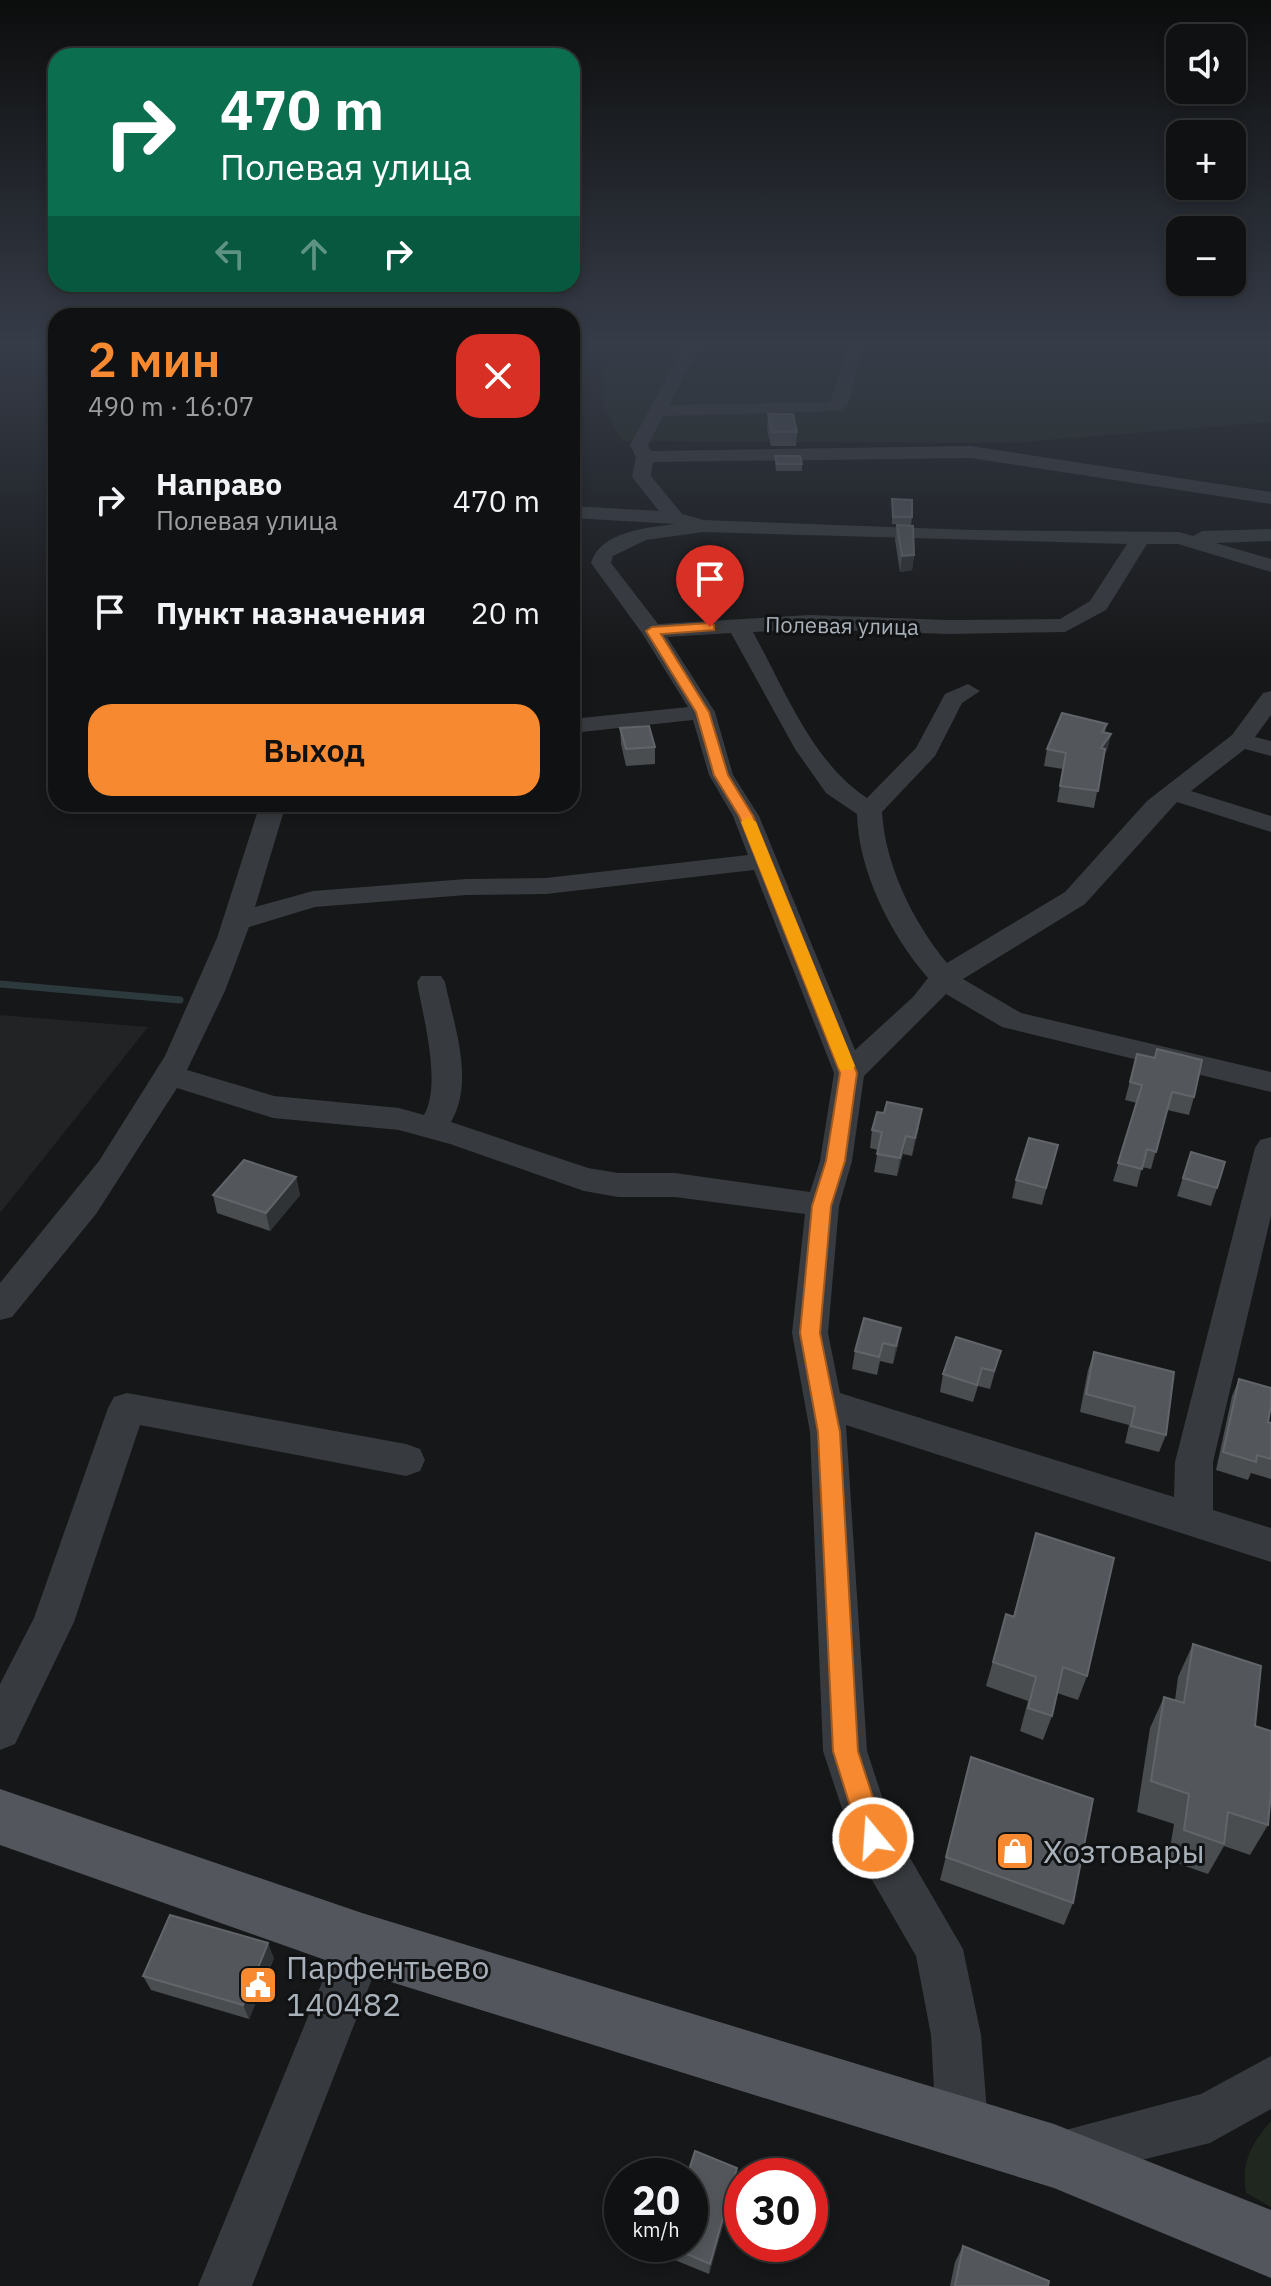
<!DOCTYPE html>
<html lang="ru">
<meta charset="utf-8">
<style>
:root{--surface:#101112;--page:#1e1f20;--text:#f1f3f6;--muted:#9c9d9f;--line:#303132;--accent:#f78a30}
body{margin:0;font-family:"IBM Plex Sans",sans-serif;background:var(--page);color:var(--text);height:100vh;display:flex;flex-direction:column;font-size:30px;white-space:nowrap}
*{box-sizing:border-box;margin:0}
p{font-size:26px;color:var(--muted)}
.icon{flex:none;width:44px;height:44px;fill:none;stroke:currentColor;stroke-width:2;stroke-linecap:round;stroke-linejoin:round}
.map{position:relative;flex:1;overflow:hidden}
.side{position:absolute;left:48px;top:308px;width:532px;height:504px;display:flex;flex-direction:column;background:var(--surface);border-radius:24px;box-shadow:0 4px 12px #0003,0 0 0 2px var(--line)}
.side>*{flex:none}
.top-card{position:absolute;left:48px;top:48px;width:532px;height:244px;border-radius:24px;box-shadow:0 4px 12px #0003,0 0 0 2px var(--line);background:#0b6e4f;color:#fff;overflow:hidden}
.controls{position:absolute;left:1166px;top:24px;display:grid;gap:16px}
.controls a{display:grid;place-items:center;width:80px;height:80px;border-radius:16px;background:var(--surface);box-shadow:0 4px 12px #0003,0 0 0 2px var(--line);font-size:40px}
.speed{position:absolute;left:604px;top:2158px;display:flex;gap:16px;font-size:40px;font-weight:700;text-align:center}
.speed>*{display:grid;place-content:center;width:104px;height:104px;border-radius:50%;background:var(--surface);box-shadow:0 4px 12px #0003,0 0 0 2px var(--line);line-height:1}
.speed small{font-size:20px;font-weight:400}
.speed .limit{border:12px solid #d22;background:#fff;color:#111}
.pin{position:absolute;display:grid;place-items:center;width:68px;height:68px;color:#fff;margin:-82px -34px;border-radius:50% 50% 50% 0;rotate:-45deg;box-shadow:0 0 8px #0007}
.pin .icon{rotate:45deg}
.me{position:absolute;width:88px;margin:-44px;rotate:342deg;stroke-linejoin:round;filter:drop-shadow(0 0 6px #0008)}
.turn{display:flex;align-items:center;gap:28px;height:168px;padding:0 40px;font-size:36px}
.turn .icon{width:104px;height:104px;stroke-width:2.5}
.turn b{display:block;font-size:56px;line-height:68px}
.lanes{display:flex;align-items:center;height:76px;padding:0 40px;background:#0003;justify-content:center;gap:40px;direction:ltr}
.lanes .off{opacity:.35}
.round{display:grid;place-items:center;flex:none;width:84px;height:84px;border-radius:24px;background:var(--page)}
.headline{display:flex;align-items:center;justify-content:space-between;height:136px;padding:0 40px}
h1{font-size:48px;font-weight:600;line-height:60px;color:var(--accent)}
.cta{display:flex;gap:16px;margin-top:auto;padding:16px 40px}
.cta a{flex:1;height:92px;border-radius:24px;background:var(--accent);color:#111;font-size:32px;font-weight:600;line-height:92px;text-align:center}
ul{padding:0;list-style:none}
li{display:flex;align-items:center;gap:24px;height:112px;padding:0 40px}
li div{flex:1}
li b{display:block;font-size:30px}
li em{font-style:normal}
.map>svg:first-child{display:block}
.built{fill:#222325}
.green{fill:#1f271e}
.lines{fill:none;stroke-linecap:round;stroke-linejoin:round}
.stream{stroke:#2c393d;stroke-width:7}
.minor{fill:#373a3e;fill-rule:evenodd}
.major{fill:#53575d;fill-rule:evenodd}
.wall{fill:#494d50}
.shaded-wall{fill:#303335}
.building{fill:#53575b;stroke:#61656a;stroke-width:2}
.route{fill:#f78a30;stroke:#a15a1f;stroke-width:2}
.slow{fill:#f59e0b}
.labels{text-anchor:middle;dominant-baseline:central;stroke-width:6;stroke-linejoin:round;paint-order:stroke}
.far-street-label{font-size:22px;fill:#a8b1b9;stroke:#111213}
.near-poi-label{font-size:32px;fill:#a8b1b9;stroke:#111213;text-anchor:start}
</style>
<div class="map">
<svg width="1271" height="2286" viewBox="0 0 1271 2286">
<rect width="100%" height="100%" fill="#161718"/>
<path class="built" d="M0 1015 148 1027 0 1213Z"/>
<path class="green" d="M604 341H1271V422L1010 443 622 441 605 409 601 344Z
M1271 2121V2207L1246 2193C1241 2162 1251 2144 1271 2121Z"/>
<g class="lines">
<path class="stream" d="M0 984 180 1000"/>
<path class="minor" d="M687 341H703L669 405 830 402 850 341H866L848 404 840 411 663 416 648 445 651 451 971 446 1271 492V504L971 458 653 462 651 476 682 514 704 520 973 530 1179 532 1193 536 1202 531 1271 529V541L1216 543 1271 559V572L1178 544H1147L1106 610 1065 632 948 634 810 629 753 632C784 688 812 762 867 798L916 748 945 694 968 684 980 691 962 703 935 756 882 812C885 865 913 922 947 963L1065 892 1147 801 1232 735 1263 693 1271 691V715L1255 737 1271 741V756L1245 749 1191 791 1271 816V832L1177 802 1085 904 963 979 1021 1013 1271 1072V1092L1002 1027 946 994 864 1076 852 1161 839 1206 828 1333 840 1393 1174 1497 1175 1462 1255 1148 1260 1140 1271 1137V1216L1213 1462V1510L1271 1528V1562L846 1425 867 1751 892 1827 963 1949 981 2035 988 2126 980 2144 962 2152 944 2144 936 2126 931 2035 916 1956 857 1854 823 1751 810 1432 792 1333 805 1214 675 1197H618L584 1191 450 1144 399 1130 273 1118 177 1088 96 1214 12 1317 0 1320V1283L99 1161 165 1056 217 938 260 804H286L255 907 313 891 466 879 546 878 748 855 733 816 709 775 693 720 572 733V719L688 707 642 633 591 563C601 531 646 528 675 524L572 518V506L659 511 632 477 636 457 630 445ZM703 532 1127 544 1090 601 1060 619 948 620 810 615 658 624 611 563 613 556 646 540ZM731 633 795 749 826 793 857 814C858 870 891 936 928 978L913 997 855 1050 759 816 733 775 715 712 667 637ZM754 870 834 1073 820 1161 810 1192 675 1173H618L588 1168 451 1122C475 1081 454 1026 445 982L441 976H421L417 982C423 1017 442 1084 424 1115L399 1108 274 1096 187 1070 225 991 249 927 315 907 466 895 546 894Z
M127 1393 406 1444 420 1449 425 1460 420 1471 406 1476 140 1425 74 1622 15 1744 0 1750V1684L34 1618 108 1408 114 1397Z
M362 1919 379 1926 386 1943 252 2286H198L345 1926Z
M1271 2056V2109L1210 2143 1061 2180 1043 2172 1035 2154 1043 2136 1201 2094Z"/>
<path class="major" d="M0 1789 362 1913 1054 2124 1271 2210V2278L1054 2188 362 1973 0 1845Z"/>
</g>
<path class="wall" d="M768 414 797 432 796 446H771L767 428Z
M775 456 802 464V471H776L775 463Z
M892 499 912 517 911 525 892 524Z
M897 525 914 555 912 570 900 572 895 540Z
M1107 724 1105 732 1111 734 1107 750 1104 755 1094 808 1057 802 1063 769 1044 766 1047 749Z
M620 728 655 747V764L626 766 621 744Z
M1137 1054 1194 1097 1189 1115 1167 1110 1151 1169 1142 1167 1137 1187 1113 1181 1137 1103 1125 1100Z
M919 1127 912 1156 903 1154 897 1176 874 1172 878 1150 870 1148 872 1130Z
M1058 1145 1042 1205 1012 1198 1016 1180Z
M1191 1152 1217 1188 1211 1206 1177 1196Z
M296 1177 300 1195 270 1231 217 1213 213 1195Z
M864 1318 898 1345 893 1364 880 1361 877 1375 852 1369 855 1351Z
M1001 1351 990 1389 978 1386 973 1402 940 1392 943 1374Z
M1094 1352 1166 1435 1159 1452 1125 1443 1129 1425 1080 1412 1088 1370Z
M1239 1379 1268 1422 1271 1423V1479L1251 1473 1248 1480 1216 1470 1232 1396Z
M1029 1558 1087 1676 1078 1700 1057 1693 1052 1716 1043 1740 1020 1731 1028 1701 986 1686 1006 1614 1013 1617Z
M1193 1644 1255 1726 1268 1825 1250 1855 1224 1846 1208 1874 1168 1860 1174 1824 1137 1812 1150 1728 1164 1697 1175 1700 1178 1677Z
M971 1757 1073 1903 1064 1925 940 1880Z
M274 1958 249 2019 151 1990 143 1976Z
M736 2180 709 2274 665 2256 666 2244Z
M963 2246 1048 2286H950L955 2262Z"/>
<path class="shaded-wall" d="M914 555 912 570 900 572 902 556Z
M1111 734 1107 750 1098 765 1101 748Z
M922 1109 919 1127 912 1156 915 1138Z
M906 1136 903 1154 897 1176 900 1158Z
M296 1177 300 1195 270 1231 266 1213Z
M901 1328 898 1345 893 1364 896 1346Z
M268 1943 274 1958 249 2019 243 2005Z
M737 2168 736 2180 709 2274 710 2264Z"/>
<path class="building" d="M768 414H793L797 432H772Z
M775 456H800L802 464H777Z
M892 499 912 500V517H893Z
M897 525 913 526 914 555 902 556Z
M1062 713 1107 724 1102 732 1111 734 1101 748 1105 749 1098 791 1060 786 1066 753 1047 749Z
M649 726 655 747 626 749 620 728Z
M1157 1049 1202 1060 1194 1097 1172 1092 1156 1152 1147 1149 1142 1169 1118 1163 1142 1085 1130 1082 1137 1054 1155 1058Z
M887 1102 922 1109 915 1138 906 1136 900 1158 877 1154 882 1132 872 1130 877 1112 884 1113Z
M1029 1138 1058 1145 1046 1188 1016 1180Z
M1191 1152 1225 1162 1217 1188 1183 1178Z
M244 1160 296 1177 266 1213 213 1195Z
M864 1318 901 1328 896 1346 883 1343 879 1357 855 1351Z
M956 1337 1001 1351 994 1371 982 1368 977 1385 943 1374Z
M1094 1352 1174 1372 1166 1435 1131 1426 1135 1407 1086 1394Z
M1239 1379 1271 1388V1405L1268 1422 1271 1423V1459L1257 1455 1256 1462 1223 1452Z
M1036 1533 1114 1558 1087 1676 1063 1667 1052 1716 1028 1708 1036 1677 993 1662 1006 1614 1014 1617Z
M1193 1644 1261 1666 1255 1726 1271 1731V1791L1268 1825 1228 1812 1224 1844 1184 1830 1189 1794 1151 1781 1164 1697 1184 1703Z
M971 1757 1093 1799 1073 1903 946 1857Z
M170 1915 268 1943 243 2005 143 1976Z
M695 2151 737 2168 710 2264 666 2245 690 2244V2176H687Z
M963 2246 1049 2281 1048 2286H955Z"/>
<linearGradient id="sky" x2="0" y2="1"><stop stop-color="#0c0d0d"/><stop offset="0.52" stop-color="#363c48"/><stop offset="1" stop-color="#363c48" stop-opacity="0"/></linearGradient>
<rect width="1271" height="661" fill="url(#sky)"/>
<path class="route" d="M710 623 714 625V630L661 634 709 712 728 775 753 816 857 1073 845 1161 831 1206 820 1333 840 1432 858 1751 886 1838 882 1847 873 1851 864 1847 860 1838 833 1751 818 1432 800 1333 812 1206 826 1161 840 1073 739 816 714 775 696 712 646 631 652 627Z"/>
<path class="slow" d="M748 817 756 822 855 1066 852 1070H840L838 1066 741 822Z"/>
<defs>
<symbol id="shop-square" viewBox="-11 -11 22 22"><rect x="-9" y="-9" width="18" height="18" rx="4" fill="#f78a30" stroke="#111213"/><path d="M-5-2.5h2.3a2.7 3.5 0 0 1 5.4 0H5L5.5 6h-11ZM-1.5-2.5h3a1.5 2.3 0 0 0-3 0Z" fill="#fff"/></symbol>
<symbol id="civic-square" viewBox="-11 -11 22 22"><rect x="-9" y="-9" width="18" height="18" rx="4" fill="#f78a30" stroke="#111213"/><path d="M-.6-6.5H3V-4.5H.6V-3L4-1V1h2V6H-6V1h2V-1L-.6-3ZM-1.2 2.5V6h2.4V2.5Z" fill="#fff"/></symbol>
</defs>
<g fill-rule="evenodd">
<use href="#shop-square" x="993" y="1829" width="44" height="44"/>
<use href="#civic-square" x="236" y="1963" width="44" height="44"/>
</g>
<g class="labels">
<g class="far-street-label">
<text transform="translate(842 625) rotate(1)">Полевая улица</text>
</g>
<g class="near-poi-label">
<text x="1043" y="1851">Хозтовары</text>
<text x="286" y="1967">Парфентьево<tspan x="286" dy="37">140482</tspan></text>
</g>
</g>
</svg>
<div class="controls">
<a><svg class="icon" aria-label="sound" viewBox="0 0 24 24"><path d="M4 9h4l5-4v14l-5-4H4zM17 9q2 3 0 6"/></svg></a>
<a>+</a>
<a>−</a>
</div>
<div class="speed"><div>20<small>km/h</small></div><div class="limit">30</div></div>
<div class="pin" style="left:710px;top:627px;background:#d93025"><svg class="icon" aria-label="arrive" viewBox="0 0 24 24"><path d="M6 21V4h12l-3 4 3 4H6"/></svg></div>
<svg class="me" style="left:873px;top:1838px" viewBox="-20 -20 40 40"><circle r="17" fill="#f78a30" stroke="#fff" stroke-width="3"/><path d="M0-11L8 9 0 5-8 9z" fill="#fff"/></svg>
<div class="top-card">
<div class="turn"><svg class="icon" aria-label="right" viewBox="0 0 24 24"><path d="M7 20v-9h11M14 6l5 5-5 5"/></svg><div><b>470 m</b>Полевая улица</div></div>
<div class="lanes"><svg class="icon off" aria-label="left" viewBox="0 0 24 24"><path d="M17 20v-9H6M10 6l-5 5 5 5"/></svg><svg class="icon off" aria-label="ahead" viewBox="0 0 24 24"><path d="M12 20V5M6 11l6-6 6 6"/></svg><svg class="icon" aria-label="right" viewBox="0 0 24 24"><path d="M7 20v-9h11M14 6l5 5-5 5"/></svg></div>
</div>
<section class="side">
<div class="headline"><div><h1>2 мин</h1><p>490 m · 16:07</p></div><a class="round" style="background:#d93025;color:#fff"><svg class="icon" aria-label="close" viewBox="0 0 24 24"><path d="M6 6l12 12M18 6L6 18"/></svg></a></div>
<ul>
<li><svg class="icon" aria-label="right" viewBox="0 0 24 24"><path d="M7 20v-9h11M14 6l5 5-5 5"/></svg><div><b>Направо</b><p>Полевая улица</p></div><em>470 m</em></li>
<li><svg class="icon" aria-label="arrive" viewBox="0 0 24 24"><path d="M6 21V4h12l-3 4 3 4H6"/></svg><div><b>Пункт назначения</b></div><em>20 m</em></li>
</ul>
<div class="cta"><a>Выход</a></div>
</section>
</div>
